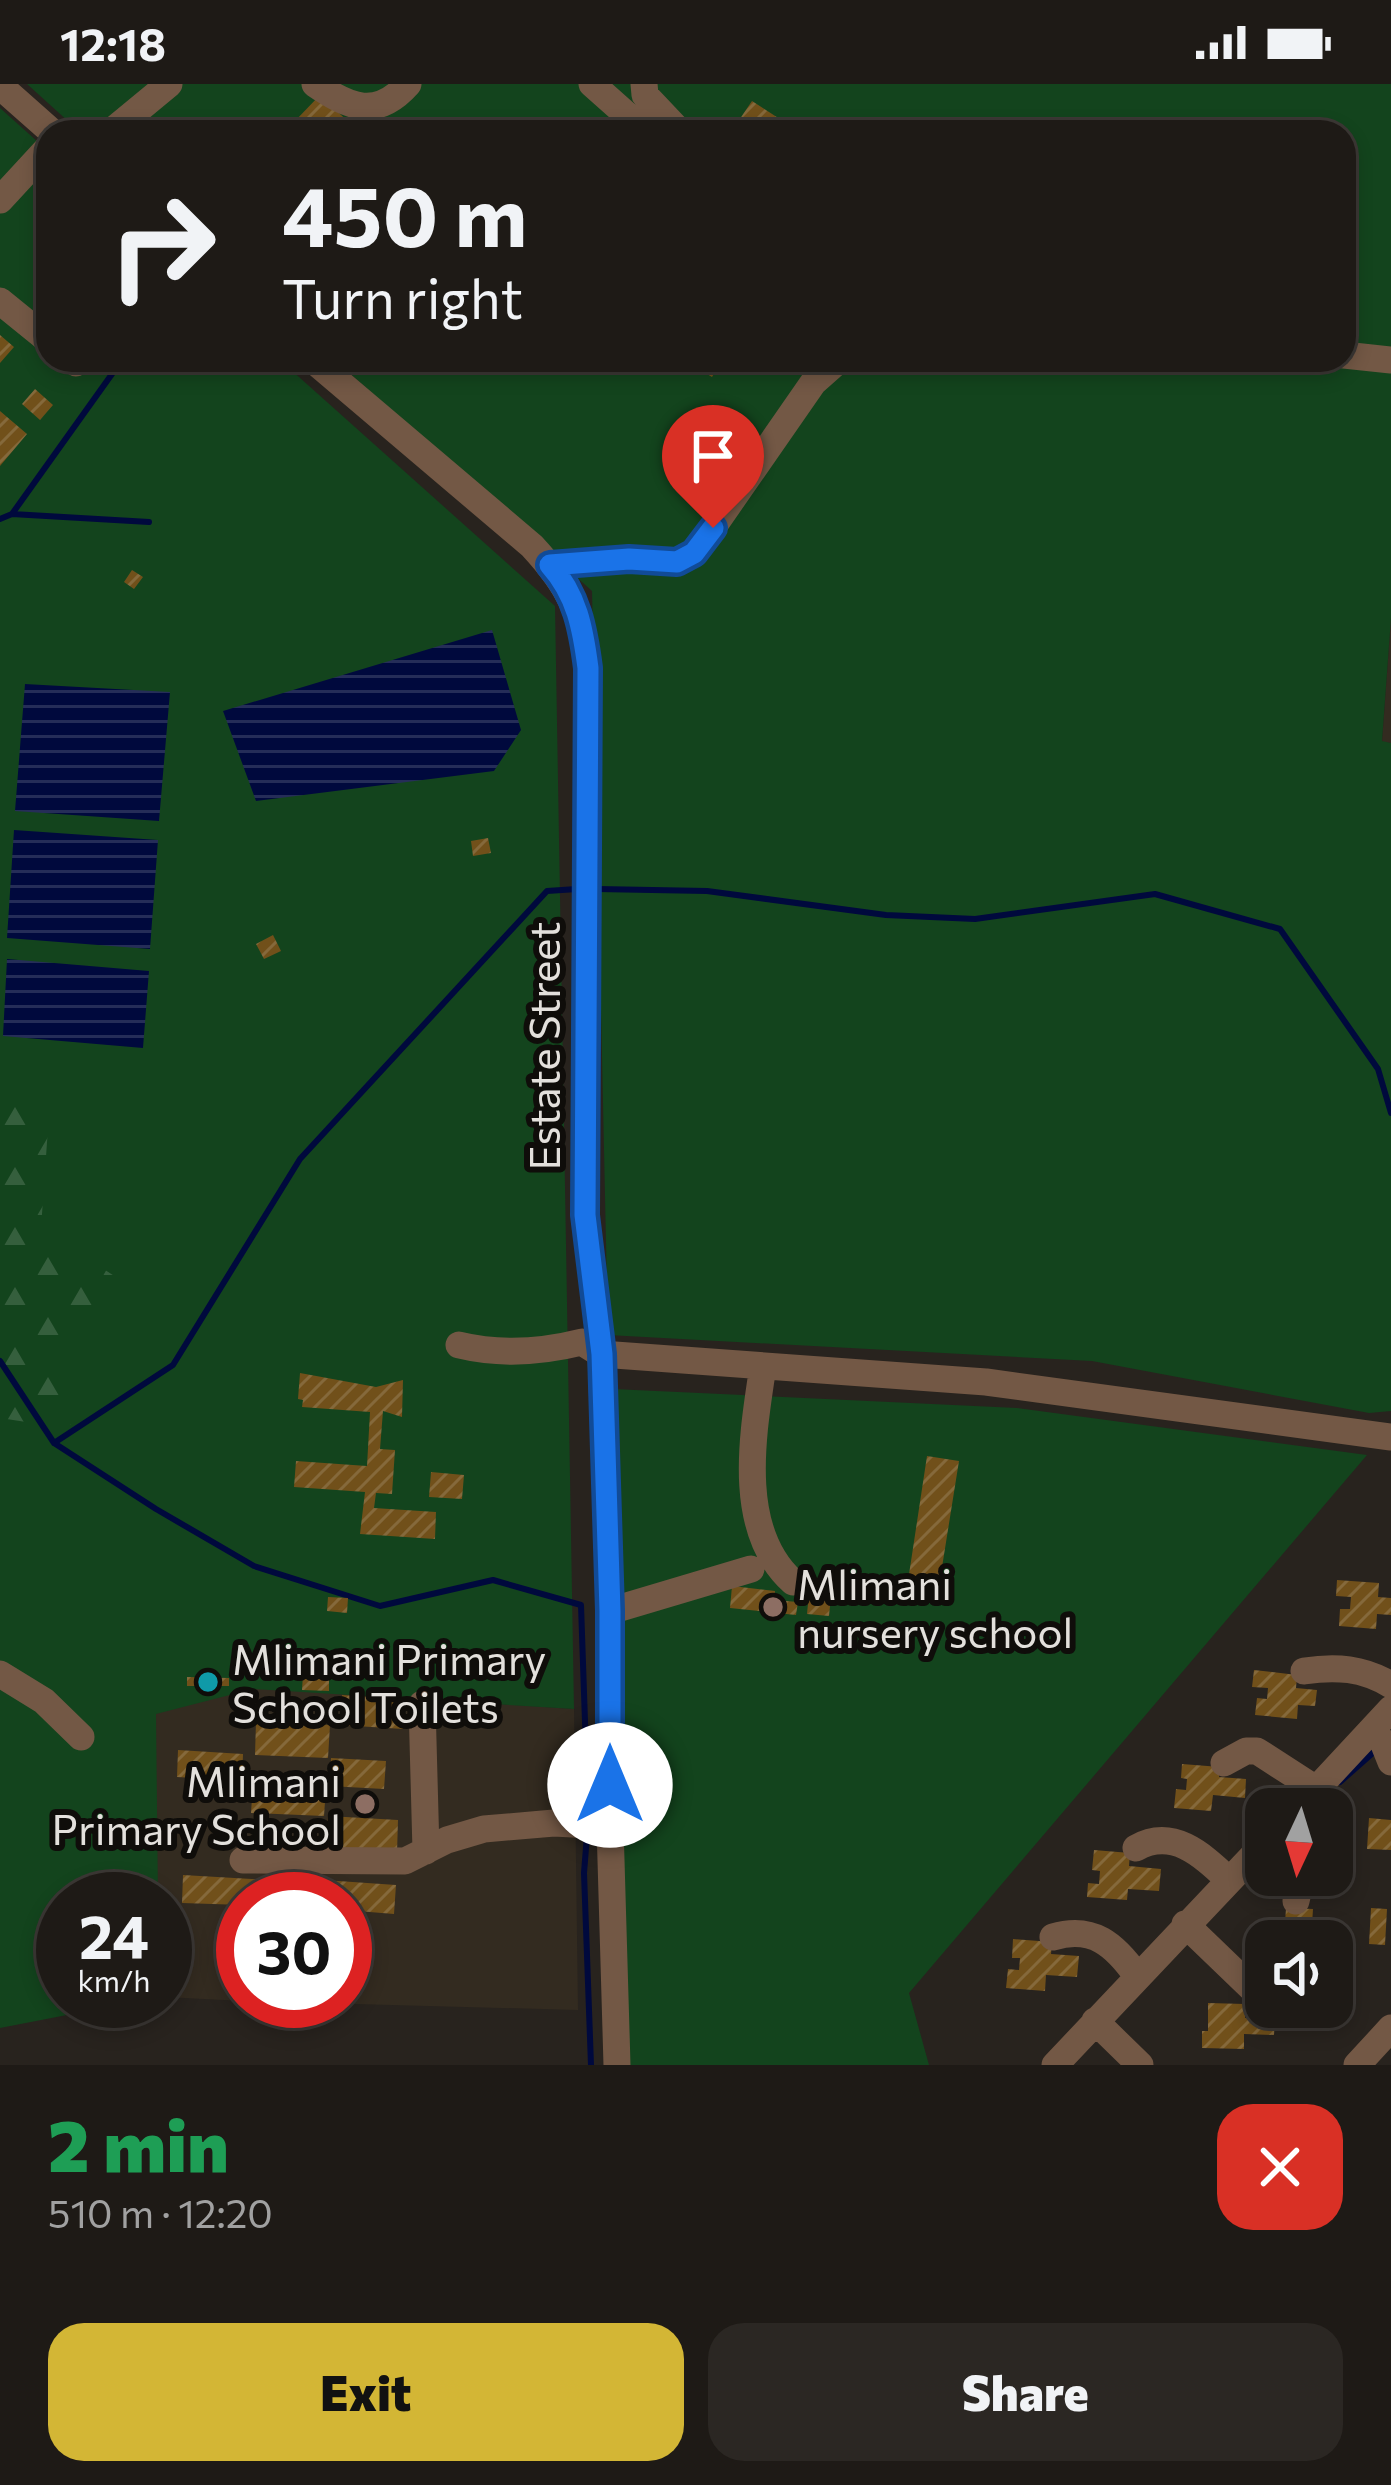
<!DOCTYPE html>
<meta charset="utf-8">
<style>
:root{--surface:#1e1a16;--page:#2b2723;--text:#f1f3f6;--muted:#a1a1a1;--line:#3c3835;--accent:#d3b635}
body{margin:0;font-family:Commissioner,sans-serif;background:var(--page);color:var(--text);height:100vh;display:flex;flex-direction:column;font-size:45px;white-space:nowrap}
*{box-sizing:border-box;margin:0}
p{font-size:39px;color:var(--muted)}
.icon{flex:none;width:66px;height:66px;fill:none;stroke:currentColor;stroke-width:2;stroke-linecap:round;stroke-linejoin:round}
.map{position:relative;height:1981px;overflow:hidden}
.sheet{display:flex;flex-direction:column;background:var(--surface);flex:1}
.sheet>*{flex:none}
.banner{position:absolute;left:36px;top:36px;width:1320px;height:252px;border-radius:36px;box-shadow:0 6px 18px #0003,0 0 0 3px var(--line);background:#1e1a16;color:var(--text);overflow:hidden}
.needle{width:78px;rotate:184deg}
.fabs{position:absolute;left:1245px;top:1704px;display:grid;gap:24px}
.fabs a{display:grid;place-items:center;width:108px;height:108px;border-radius:24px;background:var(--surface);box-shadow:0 6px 18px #0003,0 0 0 3px var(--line);font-size:60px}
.speed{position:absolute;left:36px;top:1788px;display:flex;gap:24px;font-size:60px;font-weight:700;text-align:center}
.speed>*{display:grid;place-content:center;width:156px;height:156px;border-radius:50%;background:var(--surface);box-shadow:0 6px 18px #0003,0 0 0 3px var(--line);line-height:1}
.speed small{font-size:30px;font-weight:400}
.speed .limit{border:18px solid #d22;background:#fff;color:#111}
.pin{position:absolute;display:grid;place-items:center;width:102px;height:102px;color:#fff;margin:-123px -51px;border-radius:50% 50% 50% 0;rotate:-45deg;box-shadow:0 0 12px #0007}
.pin .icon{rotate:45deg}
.me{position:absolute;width:132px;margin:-66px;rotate:0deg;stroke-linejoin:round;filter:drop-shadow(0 0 9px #0008)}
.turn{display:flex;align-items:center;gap:42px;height:252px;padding:0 48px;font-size:54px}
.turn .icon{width:156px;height:156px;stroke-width:2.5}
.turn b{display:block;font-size:84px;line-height:102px}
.round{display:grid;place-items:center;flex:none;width:126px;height:126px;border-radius:36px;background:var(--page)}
.overview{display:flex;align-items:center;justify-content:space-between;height:204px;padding:0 48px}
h1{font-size:72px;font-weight:800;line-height:90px;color:#1e9e55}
.cta{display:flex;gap:24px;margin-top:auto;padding:24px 48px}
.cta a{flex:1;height:138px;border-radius:36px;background:var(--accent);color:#111;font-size:48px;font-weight:800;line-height:138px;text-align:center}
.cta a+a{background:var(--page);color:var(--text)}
.status{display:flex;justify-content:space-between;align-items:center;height:84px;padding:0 60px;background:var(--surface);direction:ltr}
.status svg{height:33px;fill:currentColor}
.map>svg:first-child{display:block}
.built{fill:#332b20}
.green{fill:#13441d}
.forest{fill:url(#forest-firs)}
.water{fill:url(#water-rules)}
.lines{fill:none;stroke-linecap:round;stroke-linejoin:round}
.stream{stroke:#00093d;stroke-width:6}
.building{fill:url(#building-hatch)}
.minor{stroke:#735845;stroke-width:27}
.route-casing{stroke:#114b97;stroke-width:30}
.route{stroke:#1a73e8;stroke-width:21}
.education-dot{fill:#8d6e63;stroke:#0f0d0a;stroke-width:4.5}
.culture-dot{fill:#0f9aa8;stroke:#0f0d0a;stroke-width:4.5}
.labels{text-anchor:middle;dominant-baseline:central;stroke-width:12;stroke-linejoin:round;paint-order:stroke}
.street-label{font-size:42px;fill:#e3e0dc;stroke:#0f0d0a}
.poi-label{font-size:42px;fill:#e3e0dc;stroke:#0f0d0a;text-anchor:start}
</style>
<div class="status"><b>12:18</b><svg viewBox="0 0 49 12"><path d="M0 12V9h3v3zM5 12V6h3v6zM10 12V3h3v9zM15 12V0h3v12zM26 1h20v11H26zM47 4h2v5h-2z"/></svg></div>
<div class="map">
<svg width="1391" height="1981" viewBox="0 0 1391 1981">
<defs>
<pattern id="forest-firs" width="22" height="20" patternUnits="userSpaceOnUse" patternTransform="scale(3)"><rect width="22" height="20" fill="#13441d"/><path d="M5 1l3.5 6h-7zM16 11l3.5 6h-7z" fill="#355f3d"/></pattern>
<pattern id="water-rules" width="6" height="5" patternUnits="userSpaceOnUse" patternTransform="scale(3)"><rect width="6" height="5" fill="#00093d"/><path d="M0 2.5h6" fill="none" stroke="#252d58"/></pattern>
<pattern id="building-hatch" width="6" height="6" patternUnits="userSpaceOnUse" patternTransform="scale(3)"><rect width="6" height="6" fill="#71501a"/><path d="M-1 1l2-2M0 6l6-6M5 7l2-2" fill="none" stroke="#85693b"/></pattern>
</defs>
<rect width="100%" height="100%" fill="#28231e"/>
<path class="built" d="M1391 534V659L1382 658Z
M152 1597 574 1625 578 1926 243 1917H345V1815H243V1917L165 1913V1815H157Z"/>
<path class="green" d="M27 0H1391V534L1382 657 1391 659V1327L1369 1329 1092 1277 608 1251 592 507 335 276H1344V48H80Z
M0 24 48 67V276H280L555 522 574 1625 253 1605 156 1630 158 1815H63V1917H139L0 1944Z
M613 1305 1017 1324 1367 1371 909 1909 929 1981H627Z"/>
<path class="forest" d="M0 982 48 1044 41 1144 125 1199 49 1259 72 1345 0 1334Z"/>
<path class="water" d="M492 546 521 646 494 687 256 717 223 627Z
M25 600 170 608 159 737 15 727Z
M14 746 158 756 150 865 7 854Z
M7 875 149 887 143 964 3 952Z"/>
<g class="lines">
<path class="stream" d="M12 430 122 276
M0 435 12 430 149 438
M597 805 707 807 886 831 975 835 1155 810 1280 845 1378 985 1391 1029
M0 1277 54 1359 156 1425 254 1482 380 1522 493 1496 581 1521 588 1725
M54 1359 173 1281 300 1075 547 807 577 805
M1340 1698 1375 1667
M587 1751 584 1789 591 1981"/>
</g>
<path class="building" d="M320 11 359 48H306L295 37Z
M752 17 800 48H731Z
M0 251 14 263 0 279Z
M684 276H722L712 293Z
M35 305 53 321 40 336 22 320Z
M0 327 27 350 0 382Z
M132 486 143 493 134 505 124 498Z
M488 754 491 769 473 772 471 757Z
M273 851 281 867 264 875 256 860Z
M300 1289 376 1303 403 1296 402 1333 383 1327 380 1365 395 1366 392 1410 376 1409 374 1424 436 1428 435 1455 360 1450 365 1408 294 1403 296 1377 367 1382 370 1328 302 1323 303 1316 298 1315Z
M927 1372 959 1377 939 1502 908 1497Z
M431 1388 464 1391 462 1415 429 1413Z
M1337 1496 1379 1499 1378 1513 1391 1514V1531L1377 1530 1376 1545 1339 1542 1340 1525H1350L1351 1513 1336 1512Z
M732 1502 775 1507 774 1516 798 1518 796 1531 730 1524Z
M809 1509 831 1512 829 1532 807 1530Z
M328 1513 348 1514 347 1529 327 1527Z
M1254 1586 1297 1591 1296 1604 1317 1606 1315 1622 1298 1621 1297 1635 1255 1631 1257 1614 1267 1615 1268 1604 1252 1603Z
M303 1590H329V1607L302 1606Z
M187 1593 229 1594V1602H187Z
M342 1611 405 1615 403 1645 340 1641Z
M256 1637 330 1641 328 1674 255 1671Z
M178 1666 243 1670 242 1697 177 1693Z
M331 1674 386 1677 384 1705 329 1702Z
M1182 1680 1220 1683 1219 1693 1246 1695 1245 1714 1213 1711 1211 1727 1174 1724 1176 1705 1186 1706 1187 1695 1181 1694Z
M253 1699 326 1703 324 1732 251 1729Z
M328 1732 398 1736 397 1769 326 1766Z
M1369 1734 1391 1736V1766L1367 1765Z
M1094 1766 1130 1769 1129 1782 1161 1785 1159 1807 1128 1805 1127 1816 1087 1813 1088 1799 1099 1800 1100 1787 1092 1786Z
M183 1791 320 1799V1815H243V1821L182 1819Z
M324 1796 396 1801 394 1830 345 1826V1815H323Z
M1286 1824 1313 1825 1311 1856 1284 1854Z
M1371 1824 1387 1825 1385 1861 1369 1860Z
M1013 1855 1052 1858 1051 1870 1079 1872 1077 1893 1046 1891 1045 1907 1006 1904 1008 1885 1019 1886 1020 1874H1012Z
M1208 1919 1245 1920V1934L1275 1935 1274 1951 1244 1950V1965L1202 1964V1947H1208Z"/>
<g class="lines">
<path class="minor" d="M315 0C350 24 377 35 408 0
M592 0 646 48
M644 0 645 11 680 48
M0 2 52 48
M111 48 169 0
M0 116 48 64
M0 217 48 256
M1344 271 1391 276
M72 276 76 279
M313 276 532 462C570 503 581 528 588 583L585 1131 601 1270 610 1527V1742L617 1981
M550 481 629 475 677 478 695 469 813 299 839 276
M459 1261C500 1271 542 1268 582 1258L601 1270 986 1298 1391 1353
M763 1282C753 1349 735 1446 793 1498
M610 1527 751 1485
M1304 1587C1336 1582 1363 1584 1391 1601
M0 1590 44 1617 81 1653
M422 1620 426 1767
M1372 1646 1383 1658 1391 1678
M1224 1679 1246 1667H1257L1316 1705
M1298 1725 1391 1625
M1136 1764C1173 1743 1202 1771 1229 1796
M243 1776 405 1777 447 1756 484 1745 554 1739 610 1742
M1296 1817 1302 1791
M1185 1840 1265 1917
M1053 1853C1093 1841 1115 1861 1137 1892
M1095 1937 1140 1981
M1055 1981 1266 1758
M1357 1981 1391 1944"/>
</g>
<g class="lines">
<defs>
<path id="route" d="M610 1701V1527L602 1270 585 1131 588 584C583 545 577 511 550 481L629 475 677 478 694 469 713 444"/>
</defs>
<use href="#route" class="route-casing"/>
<use href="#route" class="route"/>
</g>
<g class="education-dot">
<circle cx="773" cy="1523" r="12"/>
<circle cx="365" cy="1720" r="12"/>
</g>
<circle class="culture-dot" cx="208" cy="1598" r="12"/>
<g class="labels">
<g class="street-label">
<text transform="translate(543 962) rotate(-90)">Estate Street</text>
</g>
<g class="poi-label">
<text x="797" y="1499">Mlimani<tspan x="797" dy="48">nursery school</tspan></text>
<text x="232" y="1574">Mlimani Primary<tspan x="232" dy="48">School Toilets</tspan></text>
<text x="341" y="1696" text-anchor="end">Mlimani<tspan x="341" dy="48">Primary School</tspan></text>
</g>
</g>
</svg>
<div class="fabs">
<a><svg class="needle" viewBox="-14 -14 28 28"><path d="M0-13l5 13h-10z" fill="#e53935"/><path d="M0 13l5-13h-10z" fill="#a1a1a1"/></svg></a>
<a><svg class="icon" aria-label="sound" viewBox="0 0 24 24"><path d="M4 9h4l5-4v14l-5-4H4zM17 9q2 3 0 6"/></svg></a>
</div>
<div class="speed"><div>24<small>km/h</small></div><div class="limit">30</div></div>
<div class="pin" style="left:713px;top:444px;background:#d93025"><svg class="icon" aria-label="arrive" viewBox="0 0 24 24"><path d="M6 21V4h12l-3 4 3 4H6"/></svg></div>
<svg class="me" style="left:610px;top:1701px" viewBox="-20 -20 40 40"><circle r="19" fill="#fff"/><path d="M0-13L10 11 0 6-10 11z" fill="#1a73e8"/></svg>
<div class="banner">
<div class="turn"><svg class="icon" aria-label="right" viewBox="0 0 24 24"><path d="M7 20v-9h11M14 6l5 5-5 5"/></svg><div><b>450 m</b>Turn right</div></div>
</div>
</div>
<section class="sheet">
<div class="overview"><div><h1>2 min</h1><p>510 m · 12:20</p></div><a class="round" style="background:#d93025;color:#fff"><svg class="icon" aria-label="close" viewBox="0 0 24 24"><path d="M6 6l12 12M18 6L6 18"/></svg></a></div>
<div class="cta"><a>Exit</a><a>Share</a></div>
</section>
